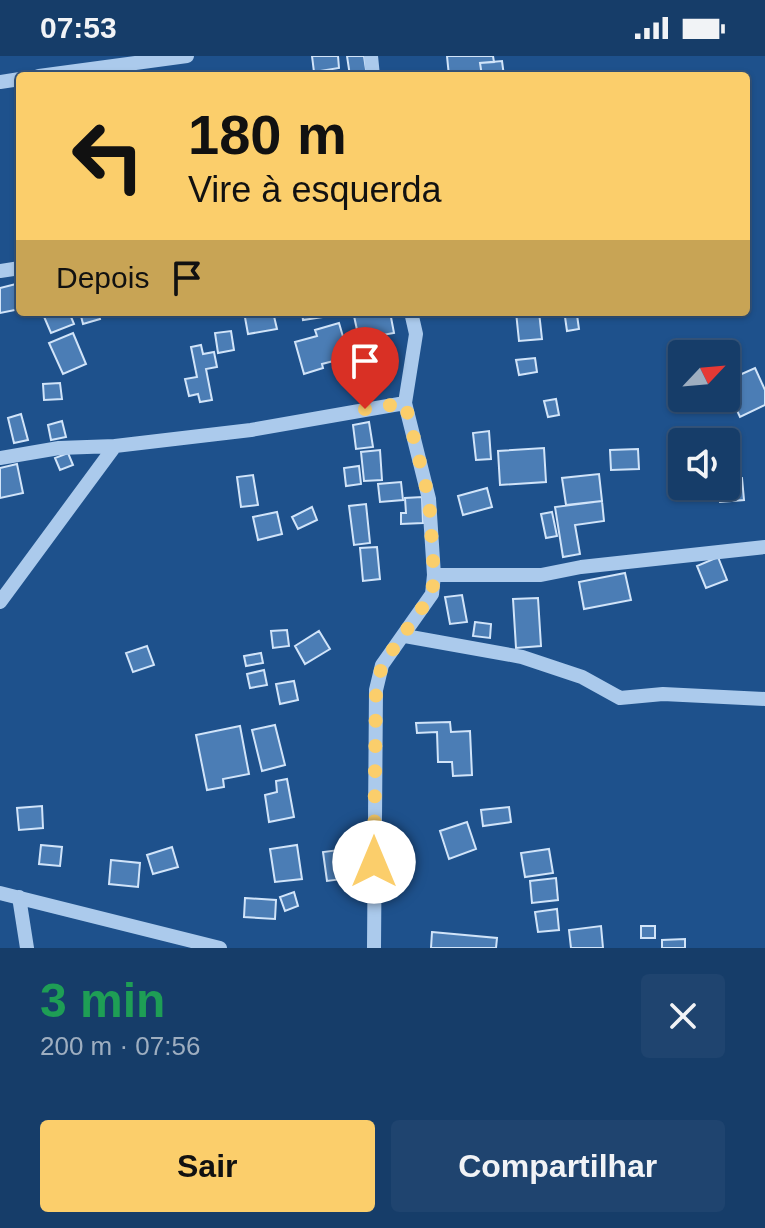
<!DOCTYPE html>
<html lang="pt">
<meta charset="utf-8">
<style>
:root{--surface:#163d69;--page:#1f446f;--text:#f1f3f6;--muted:#9eaec0;--line:#35567d;--accent:#fbce6b}
body{margin:0;font-family:Arial,sans-serif;background:var(--page);color:var(--text);height:100vh;display:flex;flex-direction:column;font-size:30px;white-space:nowrap}
*{box-sizing:border-box;margin:0}
p{font-size:26px;color:var(--muted)}
.icon{flex:none;width:44px;height:44px;fill:none;stroke:currentColor;stroke-width:2;stroke-linecap:round;stroke-linejoin:round}
.map{position:relative;height:892px;overflow:hidden}
.panel{display:flex;flex-direction:column;background:var(--surface);flex:1}
.panel>*{flex:none}
.hud{position:absolute;left:16px;top:16px;width:734px;height:244px;border-radius:8px;box-shadow:0 2px 6px #0004,0 0 0 2px var(--line);background:#fbce6b;color:#111;overflow:hidden}
.needle{width:52px;rotate:64deg}
.fabs{position:absolute;left:668px;top:284px;display:grid;gap:16px}
.fabs a{display:grid;place-items:center;width:72px;height:72px;border-radius:8px;background:var(--surface);box-shadow:0 2px 6px #0004,0 0 0 2px var(--line);font-size:40px}
.pin{position:absolute;display:grid;place-items:center;width:68px;height:68px;color:#fff;margin:-82px -34px;border-radius:50% 50% 50% 0;rotate:-45deg;box-shadow:0 0 8px #0007}
.pin .icon{rotate:45deg}
.me{position:absolute;width:88px;margin:-44px;rotate:0deg;stroke-linejoin:round;filter:drop-shadow(0 0 6px #0008)}
.turn{display:flex;align-items:center;gap:28px;height:168px;padding:0 40px;font-size:36px}
.turn .icon{width:104px;height:104px;stroke-width:2.5}
.turn b{display:block;font-size:56px;line-height:68px}
.then{display:flex;align-items:center;height:76px;padding:0 40px;background:#0003;gap:16px;font-size:30px}
.round{display:grid;place-items:center;flex:none;width:84px;height:84px;border-radius:8px;background:var(--page)}
.head{display:flex;align-items:center;justify-content:space-between;height:136px;padding:0 40px}
h1{font-size:48px;font-weight:700;line-height:60px;color:#1e9e55}
.primary-button{display:flex;gap:16px;margin-top:auto;padding:16px 40px}
.primary-button a{flex:1;height:92px;border-radius:8px;background:var(--accent);color:#111;font-size:32px;font-weight:700;line-height:92px;text-align:center}
.primary-button a+a{background:var(--page);color:var(--text)}
.status{display:flex;justify-content:space-between;align-items:center;height:56px;padding:0 40px;background:var(--surface);direction:ltr}
.status svg{height:22px;fill:currentColor}
.map>svg:first-child{display:block}
.building{fill:#4b7db5;stroke:#d1e4f9;stroke-width:2}
.lines{fill:none;stroke-linecap:round;stroke-linejoin:round}
.minor{stroke:#abcaec;stroke-width:14}
.route{stroke:#fbce6b;stroke-width:14;stroke-dasharray:0 25.2}
</style>
<div class="status"><b>07:53</b><svg viewBox="0 0 49 12"><path d="M0 12V9h3v3zM5 12V6h3v6zM10 12V3h3v9zM15 12V0h3v12zM26 1h20v11H26zM47 4h2v5h-2z"/></svg></div>
<div class="map">
<svg width="765" height="892" viewBox="0 0 765 892">
<rect width="100%" height="100%" fill="#1e518c"/>
<path class="building" d="M312 0H338L339 12 314 16Z
M347 0H364L367 20H350Z
M447 0H493L494 6 480 7 482 20H449Z
M502 5 504 20H482L480 7Z
M16 228 20 253 0 257V232Z
M42 256H69L74 268 51 277Z
M80 256H98L100 263 83 268Z
M244 256H273L277 273 248 278Z
M302 256H330V260L303 264Z
M376 256H390L394 277 359 283 354 260Z
M516 256H539L542 283 519 285Z
M577 259 579 273 567 275 565 261Z
M339 267 349 301 322 308 323 312 304 318 295 286 317 280 315 274Z
M231 275 234 294 218 297 215 277Z
M73 277 86 308 63 318 49 287Z
M201 289 203 298 214 296 217 311 206 313 212 344 200 346 198 338 189 340 185 323 197 321 191 291Z
M535 302 537 316 519 319 516 304Z
M755 312 765 334V349L740 361 726 331V325Z
M60 327 62 343 44 344 43 328Z
M556 343 559 359 548 361 544 345Z
M21 358 28 384 14 387 8 362Z
M62 365 66 381 51 384 48 369Z
M369 366 373 391 356 393 353 369Z
M489 375 491 403 476 404 473 377Z
M544 392 546 426 500 429 498 395Z
M638 393 639 413 611 414 610 394Z
M380 394 382 424 364 425 361 396Z
M68 397 73 409 60 414 55 402Z
M17 408 23 437 0 442V412Z
M359 410 361 428 346 430 344 412Z
M599 418 602 445 566 449 562 422Z
M253 419 258 449 241 451 237 421Z
M742 422 744 444 720 446 718 430H726V424Z
M401 426 403 444 380 446 378 428Z
M487 432 492 451 463 459 458 440Z
M422 441 423 467 401 468V457H406L405 442Z
M602 445 604 465 575 469 580 498 563 501 555 451Z
M366 448 370 487 354 489 349 450Z
M312 451 317 464 298 473 292 461Z
M277 456 282 478 258 484 253 461Z
M552 456 557 480 546 482 541 458Z
M377 491 380 523 363 525 360 492Z
M718 501 727 524 706 532 697 510Z
M625 517 631 544 584 553 579 526Z
M462 539 467 566 450 568 445 541Z
M538 542 541 590 516 592 513 543Z
M475 566 491 568 490 582 473 580Z
M287 574 289 590 273 592 271 575Z
M319 575 330 593 305 608 295 590Z
M147 590 154 609 133 616 126 597Z
M261 597 263 607 246 610 244 600Z
M264 614 267 629 250 632 247 618Z
M294 625 298 644 280 648 276 628Z
M450 666 451 676 470 675 472 719 453 720 452 706H438L437 676 417 677 416 667Z
M275 669 285 709 262 715 252 674Z
M240 670 249 718 223 723 224 731 207 734 196 679Z
M287 723 294 761 269 766 265 739 277 736 276 725Z
M42 750 43 772 19 774 17 752Z
M509 751 511 766 483 770 481 754Z
M467 766 476 793 449 803 440 775Z
M41 789 62 791 60 810 39 808Z
M297 789 302 823 275 826 270 793Z
M172 791 178 811 153 818 147 799Z
M362 791 366 820 327 825 323 796Z
M549 793 553 817 525 821 521 797Z
M111 804 140 807 138 831 109 828Z
M556 822 558 844 532 847 530 825Z
M294 836 298 850 285 855 280 841Z
M245 842 276 844 275 863 244 861Z
M557 853 559 874 538 876 535 856Z
M601 870 603 892H571L569 874Z
M641 870H655V882H641Z
M432 876 497 882 496 892H431Z
M685 883V892H662V884Z"/>
<g class="lines">
<path class="minor" d="M371 0 373 20
M39 20 187 0
M0 26 20 23
M0 215 20 212
M0 402 59 392 115 390 251 374 405 347
M434 519H541L581 511 765 491
M0 546 115 390
M405 580 522 601 582 621 620 642 663 638 765 643
M0 837 220 892
M19 841 27 892
M374 892 376 634 382 609 432 538 434 519 429 443 405 347 416 278 411 256"/>
</g>
<g class="lines">
<path class="route" d="M365 353 405 347 429 443 434 519 432 538 382 609 376 634 374 806"/>
</g>
</svg>
<div class="fabs">
<a><svg class="needle" viewBox="-14 -14 28 28"><path d="M0-13l5 13h-10z" fill="#e53935"/><path d="M0 13l5-13h-10z" fill="#9eaec0"/></svg></a>
<a><svg class="icon" aria-label="sound" viewBox="0 0 24 24"><path d="M4 9h4l5-4v14l-5-4H4zM17 9q2 3 0 6"/></svg></a>
</div>
<div class="pin" style="left:365px;top:353px;background:#d93025"><svg class="icon" aria-label="arrive" viewBox="0 0 24 24"><path d="M6 21V4h12l-3 4 3 4H6"/></svg></div>
<svg class="me" style="left:374px;top:806px" viewBox="-20 -20 40 40"><circle r="19" fill="#fff"/><path d="M0-13L10 11 0 6-10 11z" fill="#fbce6b"/></svg>
<div class="hud">
<div class="turn"><svg class="icon" aria-label="left" viewBox="0 0 24 24"><path d="M17 20v-9H6M10 6l-5 5 5 5"/></svg><div><b>180 m</b>Vire à esquerda</div></div>
<div class="then">Depois<svg class="icon" aria-label="arrive" viewBox="0 0 24 24"><path d="M6 21V4h12l-3 4 3 4H6"/></svg></div>
</div>
</div>
<section class="panel">
<div class="head"><div><h1>3 min</h1><p>200 m · 07:56</p></div><a class="round"><svg class="icon" aria-label="close" viewBox="0 0 24 24"><path d="M6 6l12 12M18 6L6 18"/></svg></a></div>
<div class="primary-button"><a>Sair</a><a>Compartilhar</a></div>
</section>
